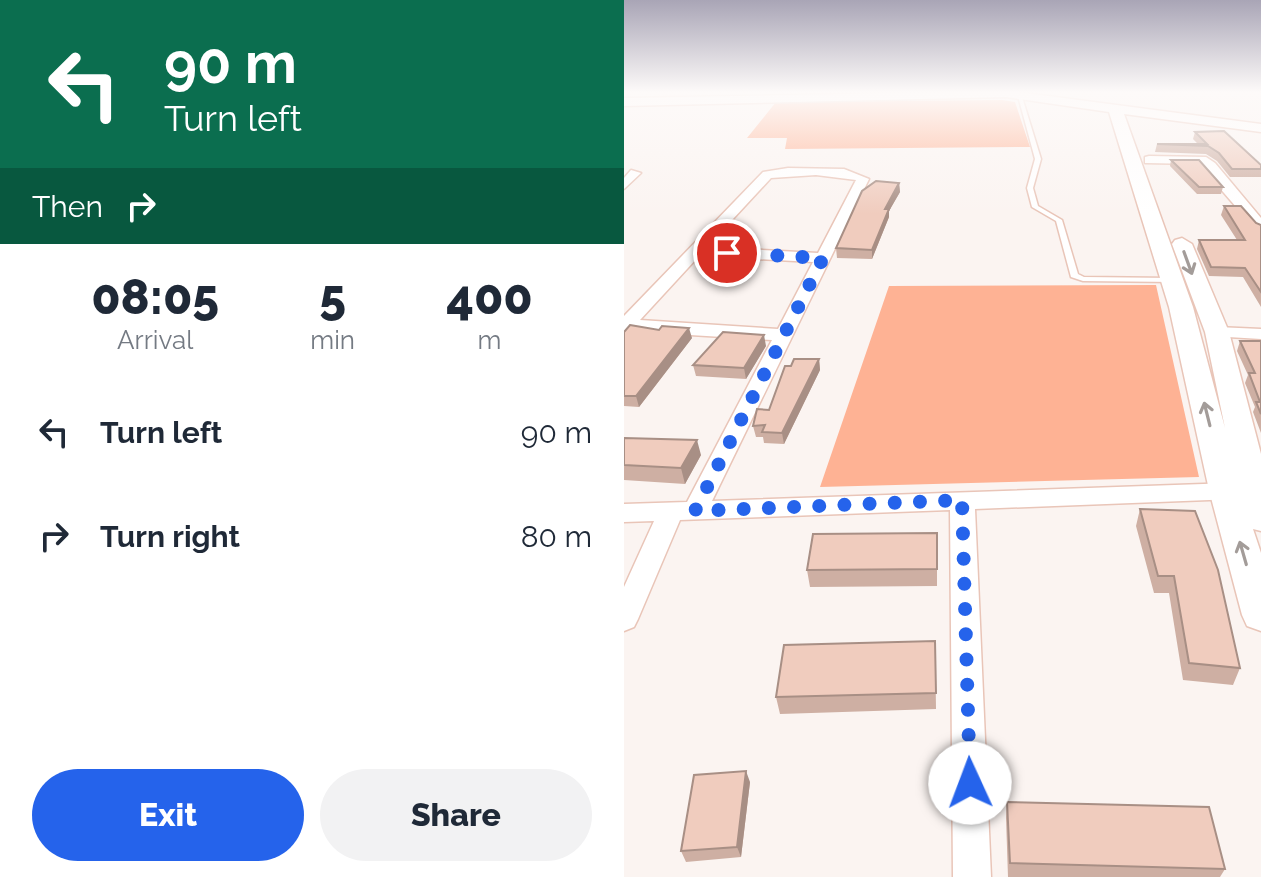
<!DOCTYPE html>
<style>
:root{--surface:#fff;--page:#f2f2f3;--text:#1f2937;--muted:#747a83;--accent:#2563eb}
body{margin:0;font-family:Raleway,sans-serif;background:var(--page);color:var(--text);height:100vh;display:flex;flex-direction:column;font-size:30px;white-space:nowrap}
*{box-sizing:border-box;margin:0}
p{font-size:26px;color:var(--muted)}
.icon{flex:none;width:44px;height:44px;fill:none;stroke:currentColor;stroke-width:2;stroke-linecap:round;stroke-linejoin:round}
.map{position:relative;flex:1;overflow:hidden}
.panel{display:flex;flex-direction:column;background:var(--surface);width:624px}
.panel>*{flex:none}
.top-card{background:#0b6e4f;color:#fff;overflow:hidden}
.pin{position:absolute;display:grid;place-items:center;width:68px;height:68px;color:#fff;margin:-34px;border:4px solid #fff;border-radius:50%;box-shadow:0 2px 8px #0007}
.me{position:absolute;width:88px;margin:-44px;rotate:358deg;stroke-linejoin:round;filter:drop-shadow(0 0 6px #0008)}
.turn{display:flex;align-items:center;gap:28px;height:168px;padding:0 32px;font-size:36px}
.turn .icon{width:104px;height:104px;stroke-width:2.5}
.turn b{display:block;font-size:56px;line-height:68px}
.then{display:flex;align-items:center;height:76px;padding:0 32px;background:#0003;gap:16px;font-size:30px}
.eta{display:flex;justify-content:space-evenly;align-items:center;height:136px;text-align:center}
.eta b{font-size:48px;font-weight:800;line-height:56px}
.primary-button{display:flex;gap:16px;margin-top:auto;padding:16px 32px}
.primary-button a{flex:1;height:92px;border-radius:48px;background:var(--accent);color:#fff;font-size:32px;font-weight:800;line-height:92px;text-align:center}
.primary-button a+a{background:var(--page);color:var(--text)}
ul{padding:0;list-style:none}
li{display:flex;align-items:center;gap:24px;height:104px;padding:0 32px}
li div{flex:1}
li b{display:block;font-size:30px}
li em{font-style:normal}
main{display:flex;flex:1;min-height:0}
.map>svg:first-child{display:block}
.green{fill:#feb294}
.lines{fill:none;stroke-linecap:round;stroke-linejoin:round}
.lane-casing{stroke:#e9c5b8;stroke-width:3}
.street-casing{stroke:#e9c5b8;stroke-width:3}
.secondary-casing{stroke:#e9c5b8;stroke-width:3}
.lane{fill:#fff;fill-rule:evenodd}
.street{fill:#fff;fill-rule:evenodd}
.secondary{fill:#fff;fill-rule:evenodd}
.wall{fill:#ceafa3}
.shaded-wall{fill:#a88f85}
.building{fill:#f0ccbe;stroke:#a88f85;stroke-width:2}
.oneway{stroke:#a39c99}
.route{stroke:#2563eb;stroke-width:14;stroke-dasharray:0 25.2}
</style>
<main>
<section class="panel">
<div class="top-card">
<div class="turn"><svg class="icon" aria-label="left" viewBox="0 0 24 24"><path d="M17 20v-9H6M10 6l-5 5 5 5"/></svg><div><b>90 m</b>Turn left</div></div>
<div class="then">Then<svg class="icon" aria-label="right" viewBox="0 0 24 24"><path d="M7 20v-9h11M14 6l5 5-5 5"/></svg></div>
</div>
<div class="eta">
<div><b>08:05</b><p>Arrival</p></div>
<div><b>5</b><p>min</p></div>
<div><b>400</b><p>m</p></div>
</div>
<ul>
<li><svg class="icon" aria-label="left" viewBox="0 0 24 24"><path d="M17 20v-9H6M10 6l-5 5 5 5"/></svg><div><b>Turn left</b></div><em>90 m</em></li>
<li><svg class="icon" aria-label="right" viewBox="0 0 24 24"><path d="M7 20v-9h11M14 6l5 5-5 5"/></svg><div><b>Turn right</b></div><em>80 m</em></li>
</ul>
<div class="primary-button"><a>Exit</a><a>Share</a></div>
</section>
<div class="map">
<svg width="637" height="877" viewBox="0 0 637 877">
<rect width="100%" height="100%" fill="#fbf4f1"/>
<path class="green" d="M378 100 391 102 406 147 161 149 163 138H123L152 102Z
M532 285 575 477 196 487 265 286Z"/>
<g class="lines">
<defs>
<path id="lane" d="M394 96 398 97 417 159 409 188 414 206 438 220 454 274 460 277 548 278 552 280 551 282 459 281 447 277 432 221 408 207 403 188 411 159Z"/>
<path id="street" d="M525 156 582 157 591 163 637 218V231L632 230 575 164 521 163V157Z
M164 168 220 169 245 179 88 501 637 482V498L351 509 367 877H329L326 510 56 520 14 619 10 627 0 631V587L30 521 0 522V504L63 502 148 340 0 331V316L139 172ZM192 175 232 180 194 253 83 247 147 178ZM75 256 189 262 154 329 16 320Z
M7 170 17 173 0 189V178Z
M593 327 637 329V339L587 336 584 332 587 328Z"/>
<path id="secondary" d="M387 91 637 124V132L500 114 569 307 601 428 581 332 548 244 551 240 558 238 568 244 605 332 637 454V531L629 529 637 553V631L623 626 618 615 585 490 545 307 485 112 382 97 0 106V98Z"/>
</defs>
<use href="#lane" class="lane-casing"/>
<use href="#street" class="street-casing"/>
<use href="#secondary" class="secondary-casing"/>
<use href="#lane" class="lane"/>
<use href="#street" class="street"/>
<use href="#secondary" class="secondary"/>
</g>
<path class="wall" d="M571 132 637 165V177H606L593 161 582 154 531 152 533 144H574L569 139Z
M547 160 599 187 597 194H573L546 166Z
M275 183 276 192 265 211V217L248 259 213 258 212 248Z
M600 206 637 225V307L619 277 585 276 573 249 575 240H613L597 215Z
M117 229 119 238 112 246 91 244 90 235Z
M0 332 68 338 15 407 0 406Z
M616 341H637V433L629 412 631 407 621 383 624 375 613 351Z
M142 346 122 379 72 376 69 365Z
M195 359 196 370 160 444 140 443 139 437H132L129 426 145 410 167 366Z
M0 438 77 455 61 484 0 480Z
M516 509 616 668 609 685 559 680 545 593H530L512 526Z
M313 533V586L186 587 183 570Z
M311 641 312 709 156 714 152 697Z
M126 782 117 857 62 862 57 851Z
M383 802 601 869 596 877H384L382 818Z"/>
<path class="shaded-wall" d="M275 183 276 192 265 211V217L248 259V250L261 209Z
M117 229 119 238 112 246 110 236Z
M65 328 68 338 15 407 12 396Z
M140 335 142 346 122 379 120 368Z
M195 359 196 370 160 444 158 433Z
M73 440 77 455 61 484 57 468Z
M122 771 126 782 117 857 113 847Z"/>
<path class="building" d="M600 131 637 165V169H608L595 153 584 146 533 144H583L571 132Z
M547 160H575L599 187H575Z
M252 181 275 183 261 209H265L248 250 212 248 238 191Z
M600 206H617L632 223 637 225V292L621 268 587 267 575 240H621Z
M96 227 117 229 110 236 90 235Z
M6 325 35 330 38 326 65 328 12 396H0V332Z
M99 332 140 335 120 368 69 365Z
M616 341H637V414L632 402H636L625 373H631Z
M170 359H195L158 433 138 432 141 425 129 426 133 409 145 410 161 366H167Z
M0 438 73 440 57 468 0 465Z
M516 509 571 511 594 570 616 668 565 663 550 576H534Z
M313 533V569L183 570 189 534Z
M311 641 312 693 152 697 160 645Z
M122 771 113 847 57 851 70 775Z
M383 802 585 807 601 869 386 863Z"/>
<defs><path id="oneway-shaft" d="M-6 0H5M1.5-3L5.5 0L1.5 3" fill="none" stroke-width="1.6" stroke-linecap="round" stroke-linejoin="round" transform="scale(2)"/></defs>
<g class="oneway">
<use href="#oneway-shaft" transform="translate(564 263) rotate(70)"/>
<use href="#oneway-shaft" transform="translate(583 414) rotate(-104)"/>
<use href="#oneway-shaft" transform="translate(619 553) rotate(-106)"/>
</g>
<linearGradient id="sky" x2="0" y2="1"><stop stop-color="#a9a5b6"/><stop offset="0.43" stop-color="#fdfaf9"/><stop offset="1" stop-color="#fdfaf9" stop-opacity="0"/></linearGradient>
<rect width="637" height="214" fill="url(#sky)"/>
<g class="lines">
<path class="route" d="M103 253 199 258 71 511 338 500 346 783"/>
</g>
</svg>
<div class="pin" style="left:103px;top:253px;background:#d93025"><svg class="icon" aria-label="arrive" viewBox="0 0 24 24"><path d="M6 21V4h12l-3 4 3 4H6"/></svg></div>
<svg class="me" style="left:346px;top:783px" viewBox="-20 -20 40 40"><circle r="19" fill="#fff"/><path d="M0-13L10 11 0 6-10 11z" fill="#2563eb"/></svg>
</div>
</main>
